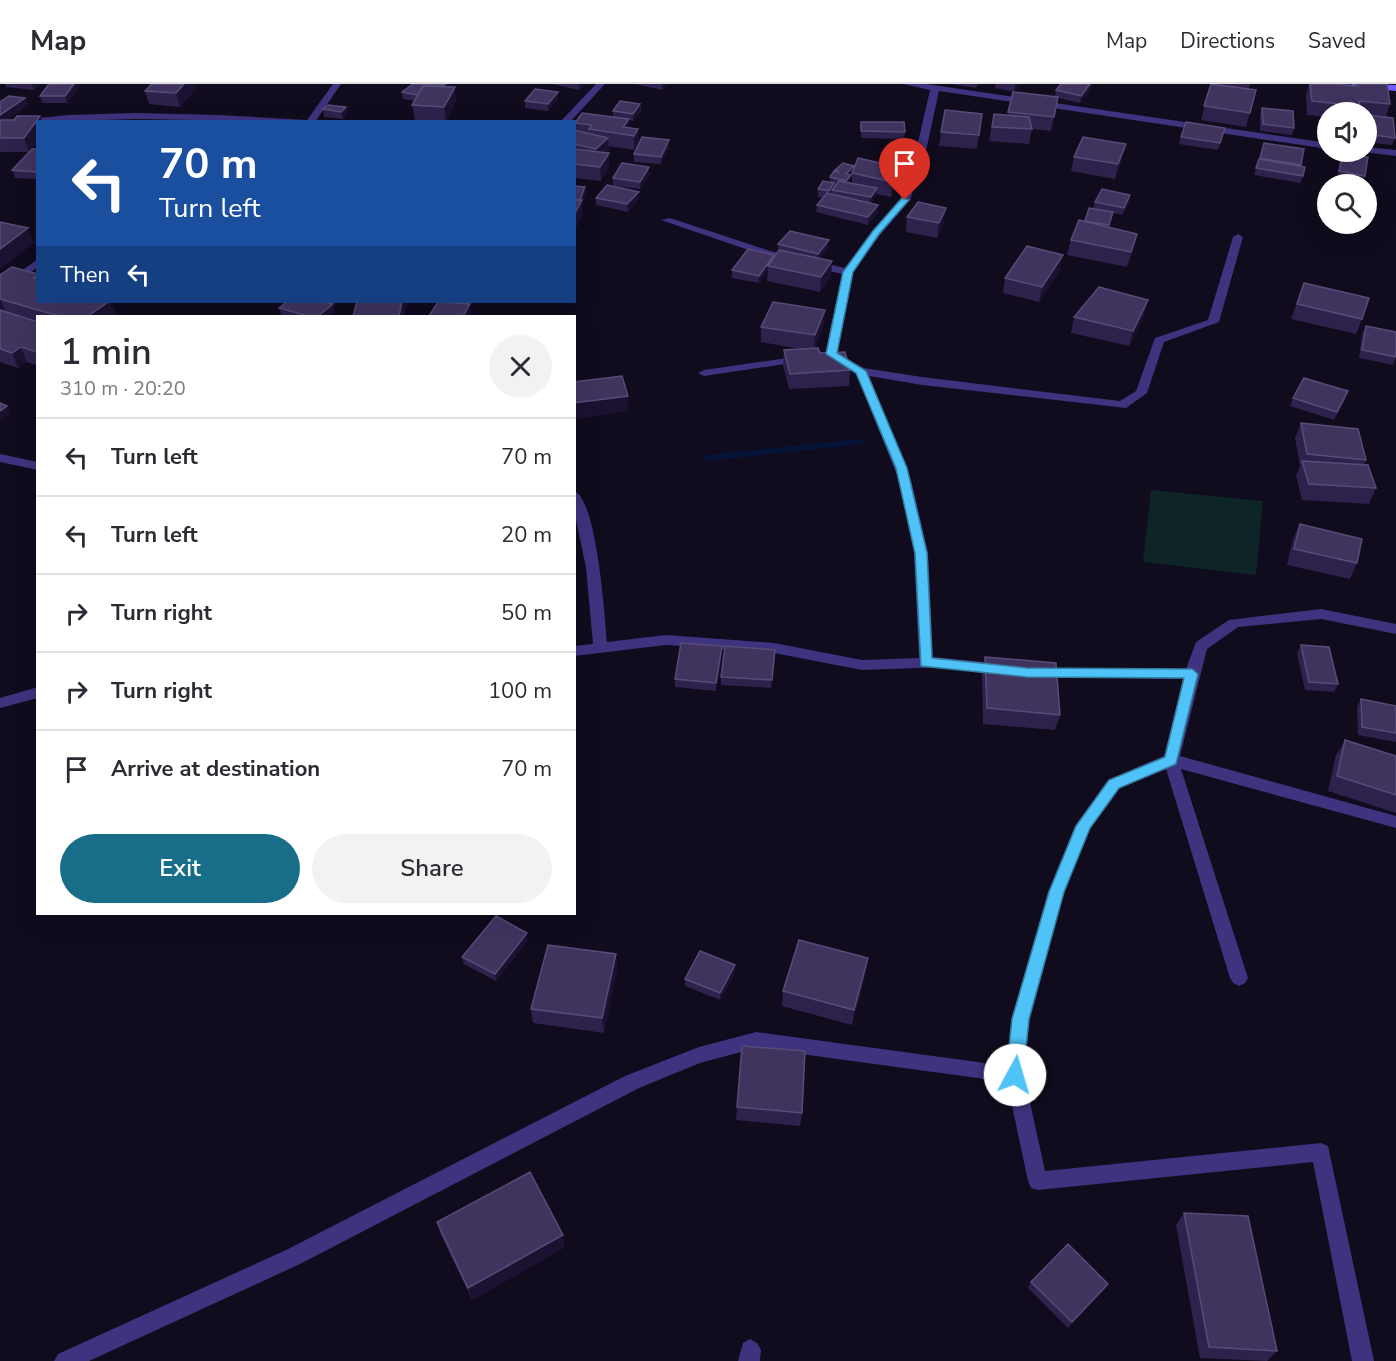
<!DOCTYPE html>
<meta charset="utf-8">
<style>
:root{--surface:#fff;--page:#f2f2f3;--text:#2b2b33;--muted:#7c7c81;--line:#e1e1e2;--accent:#186e88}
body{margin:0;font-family:"Nunito Sans",sans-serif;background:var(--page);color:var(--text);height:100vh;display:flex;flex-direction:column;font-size:22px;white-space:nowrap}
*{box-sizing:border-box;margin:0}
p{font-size:20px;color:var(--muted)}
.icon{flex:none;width:33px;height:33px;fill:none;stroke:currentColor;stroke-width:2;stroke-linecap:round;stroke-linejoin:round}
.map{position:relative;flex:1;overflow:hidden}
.details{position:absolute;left:36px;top:231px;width:540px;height:600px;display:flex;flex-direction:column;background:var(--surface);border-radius:0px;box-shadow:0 6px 24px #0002}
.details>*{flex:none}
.top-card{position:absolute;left:36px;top:36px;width:540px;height:183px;border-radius:0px;box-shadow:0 6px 24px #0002;background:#1a4fa0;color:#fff;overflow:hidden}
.buttons{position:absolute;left:1317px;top:18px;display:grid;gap:12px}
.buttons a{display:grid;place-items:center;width:60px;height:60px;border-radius:50%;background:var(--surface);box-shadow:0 6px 24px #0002;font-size:30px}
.pin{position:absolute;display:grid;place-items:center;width:51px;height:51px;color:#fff;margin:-62px -26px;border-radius:50% 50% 50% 0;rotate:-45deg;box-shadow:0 0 6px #0007}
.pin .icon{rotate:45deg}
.me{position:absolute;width:66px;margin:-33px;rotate:6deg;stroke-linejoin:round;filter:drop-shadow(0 0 4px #0008)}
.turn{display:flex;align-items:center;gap:21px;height:126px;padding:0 24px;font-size:27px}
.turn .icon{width:78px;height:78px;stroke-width:2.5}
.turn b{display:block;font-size:42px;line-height:51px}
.then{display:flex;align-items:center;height:57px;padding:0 24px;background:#0003;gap:12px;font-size:22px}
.round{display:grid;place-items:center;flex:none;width:63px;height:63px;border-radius:32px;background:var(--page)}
.head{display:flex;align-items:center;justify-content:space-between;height:102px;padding:0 24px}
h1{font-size:36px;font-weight:600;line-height:45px}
.button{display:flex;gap:12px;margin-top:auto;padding:12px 24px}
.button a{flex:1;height:69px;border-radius:36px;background:var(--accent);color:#fff;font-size:24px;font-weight:600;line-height:69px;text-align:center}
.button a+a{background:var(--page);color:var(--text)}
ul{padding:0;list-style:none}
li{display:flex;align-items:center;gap:18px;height:78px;padding:0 24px;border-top:2px solid var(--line)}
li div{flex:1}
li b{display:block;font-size:22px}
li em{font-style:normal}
header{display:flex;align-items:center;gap:36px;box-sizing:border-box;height:84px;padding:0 30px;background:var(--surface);border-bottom:2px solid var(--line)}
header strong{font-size:28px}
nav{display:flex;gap:33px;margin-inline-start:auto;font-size:21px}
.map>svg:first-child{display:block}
.green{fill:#0d2527}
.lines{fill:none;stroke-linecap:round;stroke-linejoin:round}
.stream{fill:#07143a;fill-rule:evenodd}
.lane{fill:#3e337e;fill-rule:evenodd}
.street{fill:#3e337e;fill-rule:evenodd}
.secondary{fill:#725dff;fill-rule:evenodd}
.wall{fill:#2e224c;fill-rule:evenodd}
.shaded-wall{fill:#1b1231}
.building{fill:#40345f;stroke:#574b78;stroke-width:1.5}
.route{fill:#4fc3f7;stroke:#337fa1;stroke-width:1.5}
</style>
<header>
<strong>Map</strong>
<nav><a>Map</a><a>Directions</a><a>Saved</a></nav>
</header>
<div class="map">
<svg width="1396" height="1277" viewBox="0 0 1396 1277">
<rect width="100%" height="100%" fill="#100b1d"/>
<path class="green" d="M1151 406 1263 417 1256 491 1143 478Z"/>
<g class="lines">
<path class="stream" d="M860 355 863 356V360L707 377 702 374 707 371Z"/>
<path class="lane" d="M38 175V183L0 210V202Z
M0 370 38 378V386L0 378Z"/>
<path class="street" d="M333 0H341L315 38 135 35 38 38V40L0 44V38L68 31 135 29 219 31 307 36Z
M596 0H605L570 38H560Z
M903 0H926L1328 59V65L939 7 924 76 910 116 880 151 853 188 837 270 864 284 922 293 1120 317 1136 307 1155 254 1208 236 1233 153 1238 150 1243 153 1219 238 1164 258 1147 309 1126 324 922 301 869 292 911 396 928 469 933 573 1003 580 1010 585 1008 589 1003 590 946 583 862 586 774 569 666 561 574 572V562L593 560 586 484 574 426V407C597 415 605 533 607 558L666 551 774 559 862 576 919 574 914 469 899 396 856 289 825 271 842 190 763 171 661 136 670 134 770 167 845 184 872 147 900 115 914 76 930 6Z
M1366 63 1396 66V72L1363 68H1366Z
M801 272 805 273V277L704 292 698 289 704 286Z
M1321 525 1396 540V550L1321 535 1238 543 1207 565 1180 672 1396 732V744L1181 685 1248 894 1245 899 1239 902 1233 899 1230 894 1166 685 1120 704 1090 745 1064 808 1030 935 1024 991 1045 1087 1321 1059 1328 1062 1374 1277H1352L1313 1078 1038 1106 1031 1104 1028 1097 1007 998 756 964 700 979 639 1004 300 1180 89 1277H54L58 1270 286 1166 625 992 699 963 756 948 1007 982 1012 935 1048 808 1075 742 1108 696 1164 672 1183 595 1039 593 1034 592 1032 588 1034 584 1186 585 1196 558 1229 536Z
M38 603V614L0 624V614Z
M750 1255 757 1259 761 1266 760 1277H738L743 1259Z"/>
<path class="secondary" d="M1351 0 1396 1V7L1355 3Z"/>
</g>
<path class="wall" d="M5 0H41L34 6 6 3Z
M49 0H78L79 3 67 19H42L40 12Z
M152 0H196L197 4 180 23 149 20 145 7Z
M413 0H450L456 17 446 37 415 36 412 21 415 17 403 15 402 8Z
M552 0H586L579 6Z
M634 0H668L662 6Z
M952 0H978L976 4Z
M996 0H1020L1014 8 995 4Z
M1061 0H1092L1091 5 1080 19 1058 14 1051 47 1032 45 1029 60 989 57 994 30 1008 31 1013 8 1055 13 1056 6Z
M1211 0H1251L1248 5 1256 6 1246 43 1201 36Z
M1309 0H1335L1356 2V0H1387L1390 20 1386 33 1395 54 1392 61 1366 58V28H1328V33L1307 31 1306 11Z
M558 8V15L548 27 525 24V17Z
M25 14 28 21 6 36H14L40 32 42 38H38L32 65H38V95L15 94 12 86 29 68H0V18Z
M640 20 641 27 633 37 629 36V44L639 59 634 66 609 62V68L608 69 609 83 601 97 574 94 575 39 613 33V27Z
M346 23 347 30 343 35 324 33 323 25Z
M1262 24 1294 44 1292 51 1260 47V31Z
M982 30 977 65 939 62 941 48Z
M861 38 905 48 904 55 861 54Z
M1225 44 1218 66 1179 60 1181 53Z
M669 56V63L661 80 634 78V70Z
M1264 59 1304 65 1300 82 1303 92 1300 99 1254 91Z
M1126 60 1122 74 1115 95 1071 87 1074 73Z
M1343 69 1365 92 1363 99 1337 95 1340 76Z
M898 83 896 97 891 113 876 110 871 119 878 128 868 141 816 128 817 121 823 114 818 113V105L830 98V93L835 86 853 87ZM852 90V99H849L851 92Z
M650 90 640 105 613 102V94Z
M639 108V115L628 128 596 121V114Z
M1095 118 1129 119 1122 131 1113 129 1109 143 1137 150 1134 165 1127 183 1067 171 1071 156 1093 125Z
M907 133 944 139 937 154 906 148Z
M778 160 828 164 820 174 832 177 831 192 820 208 767 197 768 186 759 199 732 194V186L774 171V174L778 168Z
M1060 186 1039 218 1003 209 1005 194Z
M0 191 38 218H111L116 231 114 232H38V282L27 278 18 284 0 278Z
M1304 199 1362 235 1356 250 1291 235Z
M1148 216 1144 231 1129 262 1071 249 1074 233Z
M279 224 335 228 329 232H284L281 231Z
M824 241 815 264 820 269 850 286 849 302 789 305 783 281 784 266 801 265 761 258V243Z
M1366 242 1396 273 1393 281 1359 274 1362 250Z
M1293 314 1345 315 1334 336 1290 322Z
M1301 339 1366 376 1364 381 1376 404 1369 420 1302 416 1296 392 1300 382 1295 354Z
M1300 440 1357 479 1350 495 1287 481 1293 455Z
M1301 561 1338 600 1334 608 1305 606 1297 569Z
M722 562V570L716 607 675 603V595Z
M775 566 771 604 721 601V593Z
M985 573 1060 631 1055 646 983 640 982 589Z
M1361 615 1396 622V658L1358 651 1357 623Z
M1345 656 1396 672V729L1328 707 1336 671Z
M528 856 496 897 464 880 462 873Z
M616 870 617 885 604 949 533 939 531 925Z
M735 888 720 916 685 902V895Z
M866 889 852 941 782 922 783 907Z
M737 1023 802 1029 800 1042 736 1036Z
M1184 1129 1277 1267 1267 1277 1200 1274 1176 1141Z
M437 1138 565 1163 472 1216 441 1151Z
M1031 1198 1108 1200 1105 1205 1068 1244 1028 1204Z"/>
<path class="shaded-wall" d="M32 0H41L34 6Z
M74 0H78L79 3 67 19 65 12Z
M184 0H196L197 4 180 23 176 9Z
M446 0H450L451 4H439Z
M579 0H586L579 6Z
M662 0H668L662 6Z
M1016 0H1020L1014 8 1015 1Z
M1090 0H1092L1091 5 1080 19 1081 12Z
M455 3 456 17 446 37 444 23Z
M558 8V15L548 27V20Z
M25 14 28 21 0 40V31Z
M640 20 641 27 633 37V30Z
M346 23 347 30 343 35 341 28Z
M40 32 42 38H38V57L29 68 24 54Z
M629 35V49L623 43Z
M638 45 639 59 634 66V52Z
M608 54 609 68 597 79 596 65Z
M669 56V63L661 80V73Z
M1126 60 1122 74 1115 95 1118 80Z
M609 69V83L601 97 600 83Z
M854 82 853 89 851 92 850 98 846 104V97L849 94 845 97 846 90Z
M649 83 650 90 640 105V98Z
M898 83 896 97 891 113 892 98Z
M834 99 833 106H832L828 115 829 107Z
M585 103 586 110 582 121 583 131 574 148V131Z
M877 104 876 111 870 121 871 113Z
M639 108V115L628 128 627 120Z
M1130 111 1129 119 1122 131 1124 124Z
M878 121V128L868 141V133Z
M946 124 944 139 937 154 939 139Z
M28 144 34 159 0 185V165Z
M1137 150 1134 165 1127 183 1131 168Z
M829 156 828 164 817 178 818 170Z
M774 171V178L768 182V186L759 199V192Z
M1063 171 1060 186 1039 218 1042 203Z
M832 177 831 192 820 208 821 193Z
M1 216 7 232 0 236V217Z
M1148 216 1144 231 1129 262 1133 247Z
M108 218H111L116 231 114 232H88Z
M402 218H408L405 232H399Z
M333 220 335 228 329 232H318Z
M470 220 471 228 468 232H463Z
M825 226 824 241 814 267 815 251Z
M21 263 27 278 18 284 12 269Z
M628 312 629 327 574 335V319Z
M7 322 10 330 0 337V327Z
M722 562V570L716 607V599Z
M527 849 528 856 496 897 495 890Z
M616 870 617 885 604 949 602 934Z
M868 874 866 889 852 941 854 926Z
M735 881V888L720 916V909Z
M563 1151 565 1163 472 1216 468 1204Z
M1108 1200 1105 1205 1068 1244 1072 1238Z"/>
<path class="building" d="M49 0H74L65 12H40Z
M152 0H184L176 9 145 7Z
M413 0H446L442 2H423L419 9 417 11 402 8Z
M1061 0H1090L1081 12 1056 6Z
M1211 0 1256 6 1250 29 1204 22Z
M1310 0H1335L1358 2V0H1387L1390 20 1359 17 1360 22 1312 17Z
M423 2 455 3 444 23 412 21Z
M535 5 558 8 548 20 525 17Z
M1013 8 1058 13 1054 33 1008 28Z
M9 12 25 14 0 31V18Z
M620 17 640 20 633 30 613 27Z
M328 21 346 23 341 28 323 25Z
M1262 24 1293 27 1294 44 1263 40Z
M945 26 982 30 979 51 941 48Z
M582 29 629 35 623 43 638 45 634 52 589 45 592 41 575 39Z
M994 30 1029 33 1032 45 992 43Z
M1366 31 1393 34 1395 54 1366 50Z
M17 32H40L24 54H0V36H14Z
M861 38H904L905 48 861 47Z
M1186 38 1225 44 1220 59 1181 53Z
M574 46 608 54 596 65 574 60Z
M642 53 669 56 661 73 634 70Z
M1083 53 1126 60 1118 80 1074 73Z
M1264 59 1304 65 1301 81 1260 74Z
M32 65H38V88L12 86Z
M574 65 609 69 600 83 574 80Z
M1343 69 1368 73 1365 92 1339 87Z
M858 74 898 83 892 98 852 89Z
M1259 75 1305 83 1303 92 1256 84Z
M622 79 649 83 640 98 613 94Z
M843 79 854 82 846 90 851 91 846 97 830 93 834 87 839 88 835 86Z
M823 97 834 99 829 107 818 105Z
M839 97 877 104 871 113 832 106Z
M607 101 639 108 627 120 596 114Z
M574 102 585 103 580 116H574Z
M1102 105 1130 111 1124 124 1095 118Z
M827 109 878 121 868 133 817 121Z
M574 116H582L574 131Z
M918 118 946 124 939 139 907 133Z
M1089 124 1113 128 1109 141 1085 137Z
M1079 136 1137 150 1131 168 1071 156Z
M0 138 28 144 0 165Z
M790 147 829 156 818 170 778 160Z
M1027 162 1063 171 1042 203 1005 194Z
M748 165 774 171 759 192 732 186Z
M779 166 832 177 821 193 768 182Z
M12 183 38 190V192L34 194 38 195V218H108L88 232H59L0 215V191Z
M1304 199 1369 214 1362 235 1297 220Z
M1099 203 1148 216 1133 247 1074 233Z
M287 218H324L333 220 318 232H308L279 224Z
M357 218H402L399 232H353Z
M438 218H441L470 220 463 232H429Z
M773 218 825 226 815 251 761 243Z
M0 226 38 238V268L21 263 12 269 0 265Z
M1366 242 1396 248V273L1362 266Z
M818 264 820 269 845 268 850 286 790 290 784 266Z
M622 292 628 312 574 319V298Z
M1304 294 1348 307 1337 328 1293 314Z
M0 319 7 322 0 327Z
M1301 339 1358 345 1366 376 1307 370Z
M1302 377 1368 381 1376 404 1309 400Z
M1300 440 1362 455 1357 479 1294 465Z
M681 559 722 562 716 599 675 595Z
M1301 561 1329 563 1338 600 1309 598Z
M725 562 775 566 772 596 721 593Z
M985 573 1056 579 1060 631 987 624Z
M1361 615 1396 622V649L1362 643Z
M1345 656 1396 672V711L1337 692Z
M496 832 527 849 495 890 462 873Z
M799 856 868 874 854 926 783 907Z
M548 861 616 870 602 934 531 925Z
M700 867 735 881 720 909 685 895Z
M742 962 805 967 802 1029 737 1023Z
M530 1088 563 1151 468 1204 437 1138Z
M1184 1129 1248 1132 1277 1267 1209 1263Z
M1068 1160 1108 1200 1072 1238 1031 1198Z"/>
<path class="route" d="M902 114 909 116 879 150 853 188 837 269 866 287 907 384 927 469 932 574 1027 584 1192 585 1198 590 1176 680 1119 704 1090 744 1064 808 1029 935 1023 991 1021 996 1015 999 1009 996 1006 991 1012 935 1049 808 1076 742 1109 696 1165 673 1184 594 1027 593 921 582 915 469 896 384 856 289 826 270 843 188 873 147Z"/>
</svg>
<div class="buttons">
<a><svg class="icon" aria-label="sound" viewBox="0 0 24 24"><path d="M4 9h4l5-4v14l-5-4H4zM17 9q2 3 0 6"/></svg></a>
<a><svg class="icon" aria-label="search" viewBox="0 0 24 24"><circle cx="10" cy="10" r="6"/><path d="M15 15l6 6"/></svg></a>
</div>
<div class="pin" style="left:905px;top:116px;background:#d93025"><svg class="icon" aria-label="arrive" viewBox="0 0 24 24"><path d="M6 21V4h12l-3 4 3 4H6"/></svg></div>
<svg class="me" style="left:1015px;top:991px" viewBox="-20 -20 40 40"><circle r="19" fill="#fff"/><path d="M0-13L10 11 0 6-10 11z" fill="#4fc3f7"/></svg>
<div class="top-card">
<div class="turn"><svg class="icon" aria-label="left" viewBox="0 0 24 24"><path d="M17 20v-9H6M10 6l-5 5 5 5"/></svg><div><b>70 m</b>Turn left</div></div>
<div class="then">Then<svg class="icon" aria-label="left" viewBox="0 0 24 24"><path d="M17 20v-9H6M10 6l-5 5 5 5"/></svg></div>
</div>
<section class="details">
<div class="head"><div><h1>1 min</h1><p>310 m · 20:20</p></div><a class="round"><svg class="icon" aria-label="close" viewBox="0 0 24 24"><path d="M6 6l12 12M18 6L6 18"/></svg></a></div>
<ul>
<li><svg class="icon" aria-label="left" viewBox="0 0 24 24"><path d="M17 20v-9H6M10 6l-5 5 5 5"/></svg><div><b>Turn left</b></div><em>70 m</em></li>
<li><svg class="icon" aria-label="left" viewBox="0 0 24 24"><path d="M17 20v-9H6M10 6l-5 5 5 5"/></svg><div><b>Turn left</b></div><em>20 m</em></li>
<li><svg class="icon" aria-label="right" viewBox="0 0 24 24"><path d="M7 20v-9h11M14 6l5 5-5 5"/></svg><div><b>Turn right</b></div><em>50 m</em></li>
<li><svg class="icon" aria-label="right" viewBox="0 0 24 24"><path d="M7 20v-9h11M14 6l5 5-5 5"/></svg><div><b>Turn right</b></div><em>100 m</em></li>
<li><svg class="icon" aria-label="arrive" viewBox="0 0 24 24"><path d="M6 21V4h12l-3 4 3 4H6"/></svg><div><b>Arrive at destination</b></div><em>70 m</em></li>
</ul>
<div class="button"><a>Exit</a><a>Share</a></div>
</section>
</div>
